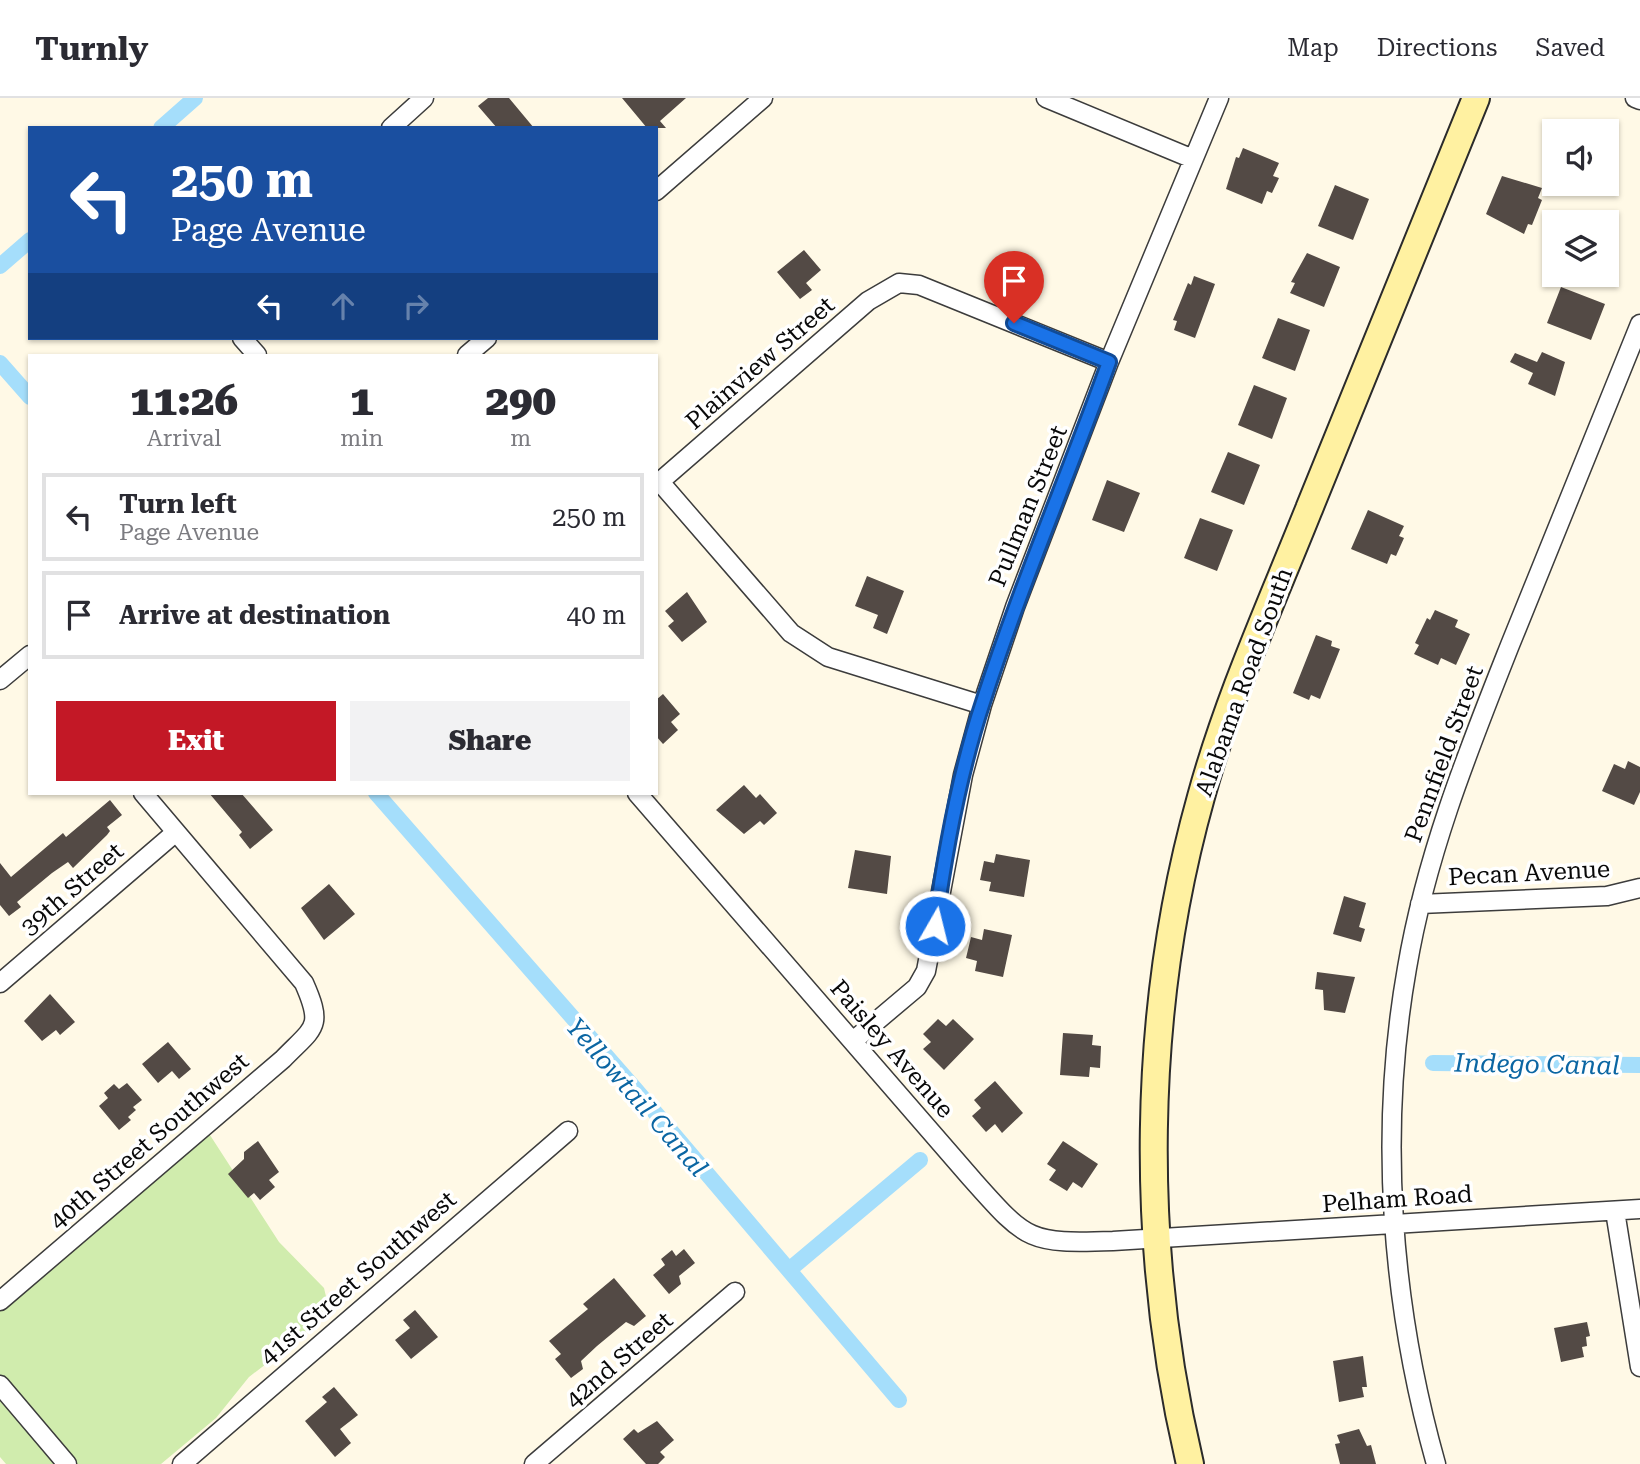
<!DOCTYPE html>
<style>
:root{--surface:#fff;--page:#f2f2f3;--text:#2b2b33;--muted:#7c7c81;--line:#e1e1e2;--accent:#c31826}
body{margin:0;font-family:"Roboto Serif",serif;background:var(--page);color:var(--text);height:100vh;display:flex;flex-direction:column;font-size:26px;white-space:nowrap}
*{box-sizing:border-box;margin:0}
p{font-size:23px;color:var(--muted)}
.icon{flex:none;width:38px;height:38px;fill:none;stroke:currentColor;stroke-width:2;stroke-linecap:round;stroke-linejoin:round}
.map{position:relative;flex:1;overflow:hidden}
.panel{position:absolute;left:28px;top:256px;width:630px;height:441px;display:flex;flex-direction:column;background:var(--surface);border-radius:0px;box-shadow:0 2px 5px #0004}
.panel>*{flex:none}
.top-card{position:absolute;left:28px;top:28px;width:630px;height:214px;border-radius:0px;box-shadow:0 2px 5px #0004;background:#1a4fa0;color:#fff;overflow:hidden}
.fabs{position:absolute;left:1542px;top:21px;display:grid;gap:14px}
.fabs a{display:grid;place-items:center;width:77px;height:77px;border-radius:0px;background:var(--surface);box-shadow:0 2px 5px #0004;font-size:35px}
.pin{position:absolute;display:grid;place-items:center;width:60px;height:60px;color:#fff;margin:-72px -30px;border-radius:50% 50% 50% 0;rotate:-45deg;box-shadow:0 0 7px #0007}
.pin .icon{rotate:45deg}
.me{position:absolute;width:77px;margin:-38px;rotate:8deg;stroke-linejoin:round;filter:drop-shadow(0 0 5px #0008)}
.turn{display:flex;align-items:center;gap:24px;height:147px;padding:0 28px;font-size:32px}
.turn .icon{width:91px;height:91px;stroke-width:2.5}
.turn b{display:block;font-size:49px;line-height:60px}
.lanes{display:flex;align-items:center;height:66px;padding:0 28px;background:#0003;justify-content:center;gap:35px;direction:ltr}
.lanes .off{opacity:.35}
.eta{display:flex;justify-content:space-evenly;align-items:center;height:119px;text-align:center}
.eta b{font-size:42px;font-weight:800;line-height:49px}
.button{display:flex;gap:14px;margin-top:auto;padding:14px 28px}
.button a{flex:1;height:80px;border-radius:0px;background:var(--accent);color:#fff;font-size:28px;font-weight:800;line-height:80px;text-align:center}
.button a+a{background:var(--page);color:var(--text)}
ul{padding:0;list-style:none}
li{display:flex;align-items:center;gap:21px;height:88px;margin:0 14px 10px;padding:0 14px;border:4px solid var(--line);border-radius:0px}
li div{flex:1}
li b{display:block;font-size:26px}
li em{font-style:normal}
header{display:flex;align-items:center;gap:42px;box-sizing:border-box;height:98px;padding:0 35px;background:var(--surface);border-bottom:2px solid var(--line)}
header strong{font-size:33px}
nav{display:flex;gap:38px;margin-inline-start:auto;font-size:24px}
.map>svg:first-child{display:block}
.green{fill:#d0ecad}
.lines{fill:none;stroke-linecap:round;stroke-linejoin:round}
.canal{stroke:#a5defb;stroke-width:16}
.building{fill:#534a45}
.street-casing{stroke:#3c3c3c;stroke-width:21}
.secondary-casing{stroke:#2b2b2b;stroke-width:30}
.street{stroke:#fff;stroke-width:18}
.secondary{stroke:#fff1a1;stroke-width:26}
.route-casing{stroke:#114b97;stroke-width:18}
.route{stroke:#1a73e8;stroke-width:12}
.labels{text-anchor:middle;dominant-baseline:central;stroke-width:7;stroke-linejoin:round;paint-order:stroke}
.street-label{font-size:24px;fill:#090909;stroke:#fff}
.water-label{font-size:26px;font-style:italic;fill:#0b66a3;stroke:#fff}
</style>
<header>
<strong>Turnly</strong>
<nav><a>Map</a><a>Directions</a><a>Saved</a></nav>
</header>
<div class="map">
<svg width="1640" height="1366" viewBox="0 0 1640 1366">
<rect width="100%" height="100%" fill="#fff9e6"/>
<path class="green" d="M208 1034 279 1144 324 1190 328 1207 301 1239 249 1279 216 1320 161 1366H6L0 1359V1210Z"/>
<g class="lines">
<path class="canal" d="M161 30 195 0
M0 168 30 142
M0 265 30 299
M376 695 636 992 899 1302
M1433 965 1640 967
M789 1172 920 1062"/>
</g>
<path class="building" d="M488 0H509L534 30H497L478 8Z
M622 0H686L660 23 666 30H647Z
M1243 50 1279 65 1273 78 1279 80 1272 95 1267 93 1262 106 1226 91 1236 59 1239 60Z
M1502 78 1542 90 1538 100 1542 102 1532 127 1528 126 1524 136 1486 116Z
M1335 87 1369 101 1353 142 1318 128Z
M804 152 821 172 806 185 812 192 800 201 777 174Z
M1307 155 1340 169 1324 209 1290 195 1295 185 1291 184Z
M1194 178 1215 186 1195 240 1174 232 1177 223 1173 222 1188 185 1191 187Z
M1561 189 1605 206 1591 242 1547 225Z
M1278 220 1310 232 1295 273 1262 260Z
M1542 254 1565 264 1555 298 1528 286 1533 275 1510 264 1515 255 1537 264Z
M1254 287 1287 300 1272 341 1238 327Z
M1228 354 1260 367 1244 407 1211 394Z
M1107 382 1140 395 1124 434 1092 422Z
M1368 412 1404 428 1399 438 1404 440 1396 458 1391 456 1387 466 1351 451Z
M1200 420 1233 432 1217 473 1184 460Z
M867 478 904 493 887 536 873 530 878 517 855 508Z
M687 494 707 524 682 544 668 528 674 523 665 513Z
M1435 512 1458 522 1455 529 1470 536 1456 567 1441 560 1438 567 1414 556 1419 547 1415 545 1427 520 1430 522Z
M1316 537 1332 543 1331 548 1340 551 1320 601 1311 597 1309 602 1293 595Z
M663 596 680 616 671 624 678 632 663 646 656 638V602Z
M1628 663 1640 669V694L1634 707 1602 693 1614 666 1625 671Z
M744 687 756 700 760 696 777 715 764 727 760 723 744 736 716 712Z
M209 695H241L273 732 250 751 239 737 242 734Z
M110 702 122 717 107 729 110 733 107 737 73 770 68 764 52 775 17 804 21 809 9 818 0 807V765L11 779 63 735 66 739Z
M855 752 891 758 887 796 848 790Z
M996 756 1030 762 1024 799 989 793 991 784 980 782 984 763 994 765Z
M329 786 355 816 324 842 301 810Z
M1344 798 1366 805 1359 829 1365 831 1361 844 1333 836Z
M984 831 1012 837 1003 879 975 873 977 863 966 860 971 839 982 842Z
M1317 874 1355 879 1345 915 1324 912 1323 892 1315 891Z
M50 896 75 924 60 937 56 932 42 943 24 923Z
M938 921 946 928 953 921 974 941 944 972 923 951 931 944 923 936Z
M1063 935 1093 937 1092 947 1101 948 1100 970 1090 969 1089 979 1060 977Z
M168 944 191 971 179 981 172 973 158 985 142 966Z
M995 983 1023 1015 1002 1035 995 1026 986 1034 972 1018 981 1010 974 1002Z
M127 985 142 1002 133 1009 136 1012 128 1019 131 1022 119 1032 99 1008 108 1000 104 995 114 986 119 991Z
M258 1043 279 1074 269 1082 275 1089 260 1102 254 1095 248 1100 228 1076 244 1061V1054Z
M1063 1043 1098 1066 1082 1090 1073 1084 1067 1093 1049 1082 1056 1072 1047 1066Z
M684 1151 695 1165 679 1178 681 1186 669 1196 653 1177 665 1167 661 1161 672 1152 676 1158Z
M614 1180 646 1218 634 1228 626 1224 597 1248 581 1263 583 1271 571 1280 555 1261 561 1256 549 1243 588 1211 583 1206Z
M415 1212 438 1239 411 1261 395 1242 410 1230 403 1222Z
M1587 1224 1590 1238 1586 1239 1587 1248 1582 1249 1584 1259 1561 1264 1554 1230Z
M1363 1258 1367 1289H1362L1364 1299 1339 1304 1333 1263Z
M334 1289 358 1317 340 1331 351 1345 335 1359 305 1323 327 1304 322 1299Z
M657 1323 674 1342 660 1354 665 1359 658 1366H646L623 1341 634 1331 638 1335Z
M1359 1331 1367 1348 1371 1347 1376 1366H1340L1335 1346 1340 1345 1337 1337Z"/>
<g class="lines">
<defs>
<path id="street" d="M1046 0 1193 61
M1635 0 1640 2
M391 30 424 0
M656 93 763 0
M242 240 257 257
M467 257 487 240
M660 384 791 535 828 559 982 607
M656 387 868 203 899 185 919 187 1109 264
M0 582 30 557
M637 695 971 1080C1027 1143 1028 1146 1113 1143L1640 1111
M1420 806 1607 798 1640 790
M0 885 176 734
M853 943 917 889 926 873 963 677 982 607 1015 509 1109 264 1219 0
M1615 1113 1640 1269
M0 1203 283 961C314 929 324 930 304 885L143 695
M0 1287 67 1366
M182 1366 568 1033
M534 1366 735 1194
M1436 1366C1391 1206 1378 1034 1407 870 1426 757 1468 653 1510 547 1553 440 1596 333 1640 226"/>
<path id="secondary" d="M1190 1366C1139 1150 1141 913 1201 699 1228 600 1271 506 1309 411 1365 274 1421 137 1476 0"/>
</defs>
<use href="#street" class="street-casing"/>
<use href="#secondary" class="secondary-casing"/>
<use href="#street" class="street"/>
<use href="#secondary" class="secondary"/>
</g>
<g class="lines">
<defs>
<path id="route" d="M935 828C945 753 959 676 983 604 1020 489 1068 378 1109 264L1014 225"/>
</defs>
<use href="#route" class="route-casing"/>
<use href="#route" class="route"/>
</g>
<g class="labels">
<g class="street-label">
<text transform="translate(760 265) rotate(-41)">Plainview Street</text>
<text transform="translate(1028 408) rotate(-68)">Pullman Street</text>
<text transform="translate(1244 584) rotate(-70)">Alabama Road South</text>
<text transform="translate(1444 656) rotate(-70)">Pennfield Street</text>
<text transform="translate(1529 775) rotate(-3)">Pecan Avenue</text>
<text transform="translate(72 791) rotate(-41)">39th Street</text>
<text transform="translate(892 951) rotate(49)">Paisley Avenue</text>
<text transform="translate(149 1043) rotate(-41)">40th Street Southwest</text>
<text transform="translate(1397 1101) rotate(-4)">Pelham Road</text>
<text transform="translate(358 1180) rotate(-41)">41st Street Southwest</text>
<text transform="translate(619 1262) rotate(-41)">42nd Street</text>
</g>
<g class="water-label">
<text transform="translate(1537 966) rotate(1)">Indego Canal</text>
<text transform="translate(637 999) rotate(49)">Yellowtail Canal</text>
</g>
</g>
</svg>
<div class="fabs">
<a><svg class="icon" aria-label="sound" viewBox="0 0 24 24"><path d="M4 9h4l5-4v14l-5-4H4zM17 9q2 3 0 6"/></svg></a>
<a><svg class="icon" aria-label="layers" viewBox="0 0 24 24"><path d="M12 4l9 5-9 5-9-5zM3 14l9 5 9-5"/></svg></a>
</div>
<div class="pin" style="left:1014px;top:225px;background:#d93025"><svg class="icon" aria-label="arrive" viewBox="0 0 24 24"><path d="M6 21V4h12l-3 4 3 4H6"/></svg></div>
<svg class="me" style="left:935px;top:828px" viewBox="-20 -20 40 40"><circle r="17" fill="#1a73e8" stroke="#fff" stroke-width="3"/><path d="M0-11L8 9 0 5-8 9z" fill="#fff"/></svg>
<div class="top-card">
<div class="turn"><svg class="icon" aria-label="left" viewBox="0 0 24 24"><path d="M17 20v-9H6M10 6l-5 5 5 5"/></svg><div><b>250 m</b>Page Avenue</div></div>
<div class="lanes"><svg class="icon" aria-label="left" viewBox="0 0 24 24"><path d="M17 20v-9H6M10 6l-5 5 5 5"/></svg><svg class="icon off" aria-label="ahead" viewBox="0 0 24 24"><path d="M12 20V5M6 11l6-6 6 6"/></svg><svg class="icon off" aria-label="right" viewBox="0 0 24 24"><path d="M7 20v-9h11M14 6l5 5-5 5"/></svg></div>
</div>
<section class="panel">
<div class="eta">
<div><b>11:26</b><p>Arrival</p></div>
<div><b>1</b><p>min</p></div>
<div><b>290</b><p>m</p></div>
</div>
<ul>
<li><svg class="icon" aria-label="left" viewBox="0 0 24 24"><path d="M17 20v-9H6M10 6l-5 5 5 5"/></svg><div><b>Turn left</b><p>Page Avenue</p></div><em>250 m</em></li>
<li><svg class="icon" aria-label="arrive" viewBox="0 0 24 24"><path d="M6 21V4h12l-3 4 3 4H6"/></svg><div><b>Arrive at destination</b></div><em>40 m</em></li>
</ul>
<div class="button"><a>Exit</a><a>Share</a></div>
</section>
</div>
